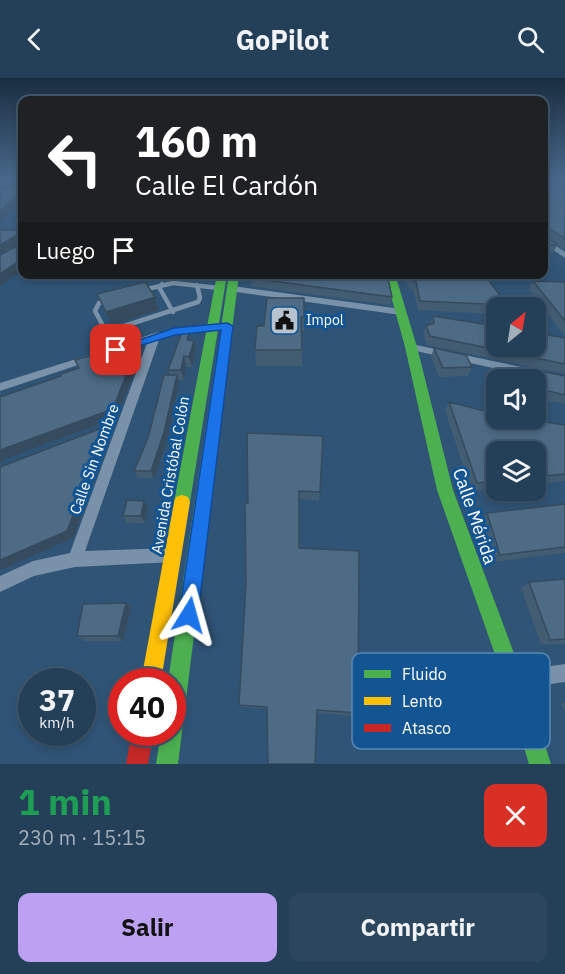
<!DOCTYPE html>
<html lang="es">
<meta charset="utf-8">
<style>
:root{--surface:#243f58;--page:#2c465e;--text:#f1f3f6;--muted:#a3afba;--line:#41586e;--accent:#bca0f2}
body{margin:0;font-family:"IBM Plex Sans",sans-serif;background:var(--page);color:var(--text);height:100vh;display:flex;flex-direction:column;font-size:22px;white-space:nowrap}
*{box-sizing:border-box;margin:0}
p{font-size:20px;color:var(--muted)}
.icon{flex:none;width:33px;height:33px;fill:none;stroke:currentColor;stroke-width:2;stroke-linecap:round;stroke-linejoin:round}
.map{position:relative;height:686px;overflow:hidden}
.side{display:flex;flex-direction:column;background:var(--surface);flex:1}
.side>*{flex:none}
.hud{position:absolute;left:18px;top:18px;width:530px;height:183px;border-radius:12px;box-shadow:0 3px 9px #0003,0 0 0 2px var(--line);background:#202124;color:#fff;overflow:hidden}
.needle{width:39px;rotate:30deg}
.fabs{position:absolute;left:486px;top:219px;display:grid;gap:12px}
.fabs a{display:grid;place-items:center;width:60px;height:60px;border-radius:12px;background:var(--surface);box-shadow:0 3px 9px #0003,0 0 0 2px var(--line);font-size:30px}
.speed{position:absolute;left:18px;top:590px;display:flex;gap:12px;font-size:30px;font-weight:700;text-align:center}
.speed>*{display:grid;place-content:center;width:78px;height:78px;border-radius:50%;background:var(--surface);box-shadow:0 3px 9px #0003,0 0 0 2px var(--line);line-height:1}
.speed small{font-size:15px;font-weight:400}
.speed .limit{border:9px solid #d22;background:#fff;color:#111}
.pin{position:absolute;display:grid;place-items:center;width:51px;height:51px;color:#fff;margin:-26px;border-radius:12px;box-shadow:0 3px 9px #0006}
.me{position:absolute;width:66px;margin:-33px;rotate:8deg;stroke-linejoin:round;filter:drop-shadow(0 0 4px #0008)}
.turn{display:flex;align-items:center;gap:21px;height:126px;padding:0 18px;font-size:27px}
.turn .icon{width:78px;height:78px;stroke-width:2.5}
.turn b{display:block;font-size:42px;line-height:51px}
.then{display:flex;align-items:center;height:57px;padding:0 18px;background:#0003;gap:12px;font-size:22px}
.round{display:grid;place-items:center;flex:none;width:63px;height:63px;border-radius:12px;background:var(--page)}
.head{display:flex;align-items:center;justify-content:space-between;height:102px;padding:0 18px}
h1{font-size:36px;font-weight:800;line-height:45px;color:#1e9e55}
.action{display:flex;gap:12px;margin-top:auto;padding:12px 18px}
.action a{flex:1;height:69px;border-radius:12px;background:var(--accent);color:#111;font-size:24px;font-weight:800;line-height:69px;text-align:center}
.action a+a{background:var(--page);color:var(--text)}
header{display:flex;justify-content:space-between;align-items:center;height:78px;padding:0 18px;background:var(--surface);font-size:27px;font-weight:800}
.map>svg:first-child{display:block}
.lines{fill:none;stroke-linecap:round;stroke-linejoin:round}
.lane-far1{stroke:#7992a9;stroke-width:4.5}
.lane{stroke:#7992a9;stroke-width:5}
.street{fill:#7992a9;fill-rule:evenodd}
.fast{fill:#4caf50;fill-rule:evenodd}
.slow{fill:#ffc107;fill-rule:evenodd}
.jam{fill:#c62828;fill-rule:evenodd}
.wall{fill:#425c72}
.shaded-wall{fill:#364b5d}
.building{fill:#4d6b85;stroke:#364b5d;stroke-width:1.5}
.route{fill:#1a73e8;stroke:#114b97;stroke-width:1.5}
.labels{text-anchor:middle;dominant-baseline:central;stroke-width:6;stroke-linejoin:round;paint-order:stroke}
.far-poi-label{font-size:14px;fill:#fff;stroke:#135593;text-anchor:start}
.street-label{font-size:15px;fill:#fff;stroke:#135593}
.near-street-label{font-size:18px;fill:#fff;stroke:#135593}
.key{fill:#135593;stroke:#5a88b3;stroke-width:1.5}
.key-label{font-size:16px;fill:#fff}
</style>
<header><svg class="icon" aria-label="back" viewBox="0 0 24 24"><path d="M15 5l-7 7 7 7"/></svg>GoPilot<svg class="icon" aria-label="search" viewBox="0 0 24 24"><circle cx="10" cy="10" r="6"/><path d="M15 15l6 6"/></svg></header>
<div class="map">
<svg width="565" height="686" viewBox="0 0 565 686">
<rect width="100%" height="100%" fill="#305476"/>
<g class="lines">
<path class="lane-far1" d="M162 206 159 209 173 234
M143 212 173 205 219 210
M108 222 99 225 95 233 108 257
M108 257 115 251 198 224 200 220 197 207"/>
<path class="lane" d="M107 256 116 271
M108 257 110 256"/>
<path class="street" d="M543 159 565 174V180L543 165Z
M232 208 401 231 406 234 401 237 229 213V209Z
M220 246 225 249 223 251 175 257 159 262 85 473 173 470 178 472 181 477 178 482 173 484 75 489 34 498 0 514V498L33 483 70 475 147 265 120 273 115 270 116 268 155 255Z
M411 266 565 298V306L407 271V267Z
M92 276 96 277 97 279 96 281 0 313V305Z
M565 586V604L514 611 508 608 505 602 508 596 514 593Z"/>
<path class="fast" d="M217 196H227L190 424 188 429 182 431 176 429 174 424Z
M229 196H239L178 686H156L161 654H172V603H168Z
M385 196H395L417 269 453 412 524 602 551 686H529L504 602 437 412 405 269Z"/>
<path class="slow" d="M182 417 188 419 190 424 161 603H141L174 424 176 419Z"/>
<path class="jam" d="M132 654H154L148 686H126Z"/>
</g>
<path class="wall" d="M0 101H22V123L0 110Z
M543 101H565V172L557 167 553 175 543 176Z
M0 152H20L22 192 0 208Z
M398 196H484L507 227 506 230H496V236L418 232 413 211 410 212 406 203H401Z
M251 200 392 219 390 227 251 208Z
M533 203 565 204V259L529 211Z
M267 220 304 239V254H302V288H256L255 272 264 248Z
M433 238 565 260V296L427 267 423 256 426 248 430 247Z
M190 263 196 273 192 289H186L184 302H178L179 305 167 363 154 401 138 400 134 393 148 360 170 297 168 292Z
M434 270 472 289 468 298 439 299 431 279Z
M530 291 565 298V326L536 320V302H524V299Z
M449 324 496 340 565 347V403L536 406V374H496V410L471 413 445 332Z
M247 355 320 414 319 423 299 421V470L358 635 354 638 241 629 239 627 246 506 248 425Z
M565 426V475L494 484 481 442 487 435Z
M148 430 145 445H127L123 438Z
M565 501V566H541L521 510 529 504Z
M126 525 131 530 123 563H84L77 558Z
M565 624V635L561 625Z"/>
<path class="shaded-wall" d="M22 112V123L0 144V133Z
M15 158 19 166 0 178V167Z
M22 181V192L0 208V196Z
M155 219 158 232 111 247 106 234Z
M194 263 196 273 192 289 189 279Z
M134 264 137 273 133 298 117 339 0 383V372Z
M184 278 186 289 184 302 181 292Z
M177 297 179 305 167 363 154 401 151 393Z
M107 348 111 356 73 460 0 492V482Z
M144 423 148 430 145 445 141 438Z
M126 525 131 530 123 563 118 558Z"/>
<path class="building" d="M0 101H22V112L0 133V110L21 109 19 102 0 103Z
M543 101H565V161L547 149 546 159 557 166 543 168Z
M22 141V181L0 196V177L19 167 20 158H15L0 167V152H20V144Z
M252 196H387L392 219 251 200Z
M409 196H484L507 227 420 223 416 203H412Z
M533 203 565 204V243Z
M145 204 155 219 106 234 97 216Z
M267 220H304V239H301L302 272H255L257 248H264Z
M433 238 496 248V268H536V255L565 260V286L430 258 426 248 434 245Z
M182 254 189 256 187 262 194 263 189 279 184 278 181 292H168Z
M134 264 129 289 113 331 0 372V319L61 298V296L79 290 75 282Z
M434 270 466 277 472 289 443 290Z
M530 291 565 298V317L536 310V302H530Z
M164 297H177L164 354 151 393H134L148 360Z
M449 324 496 336V340H519L565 347V396L536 399V374H496V403L477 405Z
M107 348 67 453 0 482V389Z
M247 355 323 358 320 414 299 413V470L359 473 358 635 317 632 315 686H268L267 629 239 627 246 506 245 425H248Z
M127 422 144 423 141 438H123Z
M565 426V469L500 477 487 435Z
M565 501V561L550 562 529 504Z
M126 525 118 558H77L83 526Z"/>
<linearGradient id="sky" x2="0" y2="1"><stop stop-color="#1a2e41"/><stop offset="0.51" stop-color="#48678a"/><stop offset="1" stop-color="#48678a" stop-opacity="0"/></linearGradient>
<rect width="565" height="197" fill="url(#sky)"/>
<path class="route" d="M227 245 233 248 198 537 195 544 189 547 182 544 179 537 221 252 175 257 116 275 111 272 174 250Z"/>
<defs>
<symbol id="civic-square" viewBox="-11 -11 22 22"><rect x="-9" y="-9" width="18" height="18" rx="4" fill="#b7c3cf" stroke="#135593"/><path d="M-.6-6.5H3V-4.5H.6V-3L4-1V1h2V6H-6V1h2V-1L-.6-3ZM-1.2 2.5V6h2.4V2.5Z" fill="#111"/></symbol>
</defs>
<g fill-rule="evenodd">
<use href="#civic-square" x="268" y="226" width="33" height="33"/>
</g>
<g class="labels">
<g class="far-poi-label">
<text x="306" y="242">Impol</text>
</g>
<g class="street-label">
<text transform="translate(94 381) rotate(-70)">Calle Sin Nombre</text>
<text transform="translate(170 397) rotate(-80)">Avenida Cristóbal Colón</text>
</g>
<g class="near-street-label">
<text transform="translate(475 438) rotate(71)">Calle Mérida</text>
</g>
</g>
<rect x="352" y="575" width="198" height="96" rx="9" class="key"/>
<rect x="364" y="592" width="27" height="8" fill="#4caf50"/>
<rect x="364" y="619" width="27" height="8" fill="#ffc107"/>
<rect x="364" y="646" width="27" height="8" fill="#c62828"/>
<g class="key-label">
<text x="402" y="602">Fluido</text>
<text x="402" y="629">Lento</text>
<text x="402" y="656">Atasco</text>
</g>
</svg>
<div class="fabs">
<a><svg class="needle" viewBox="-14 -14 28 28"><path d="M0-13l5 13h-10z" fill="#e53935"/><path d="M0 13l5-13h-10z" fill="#a3afba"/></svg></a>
<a><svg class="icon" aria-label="sound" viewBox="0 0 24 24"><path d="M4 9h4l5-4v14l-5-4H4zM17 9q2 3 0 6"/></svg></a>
<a><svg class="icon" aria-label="layers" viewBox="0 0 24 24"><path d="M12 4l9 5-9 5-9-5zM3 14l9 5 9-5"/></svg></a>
</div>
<div class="speed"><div>37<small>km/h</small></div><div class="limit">40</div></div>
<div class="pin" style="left:116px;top:272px;background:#d93025"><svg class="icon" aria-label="arrive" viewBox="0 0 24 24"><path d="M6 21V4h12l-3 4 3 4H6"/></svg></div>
<svg class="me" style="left:189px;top:537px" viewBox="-20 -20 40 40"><path d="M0-17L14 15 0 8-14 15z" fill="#1a73e8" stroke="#fff" stroke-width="4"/></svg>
<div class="hud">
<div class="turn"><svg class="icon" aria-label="left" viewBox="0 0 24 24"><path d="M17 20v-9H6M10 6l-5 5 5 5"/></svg><div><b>160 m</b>Calle El Cardón</div></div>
<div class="then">Luego<svg class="icon" aria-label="arrive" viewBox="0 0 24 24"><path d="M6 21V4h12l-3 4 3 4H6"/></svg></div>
</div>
</div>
<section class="side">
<div class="head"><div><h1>1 min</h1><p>230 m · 15:15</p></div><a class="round" style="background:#d93025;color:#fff"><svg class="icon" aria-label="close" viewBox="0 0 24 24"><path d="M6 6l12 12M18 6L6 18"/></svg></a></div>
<div class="action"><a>Salir</a><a>Compartir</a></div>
</section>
